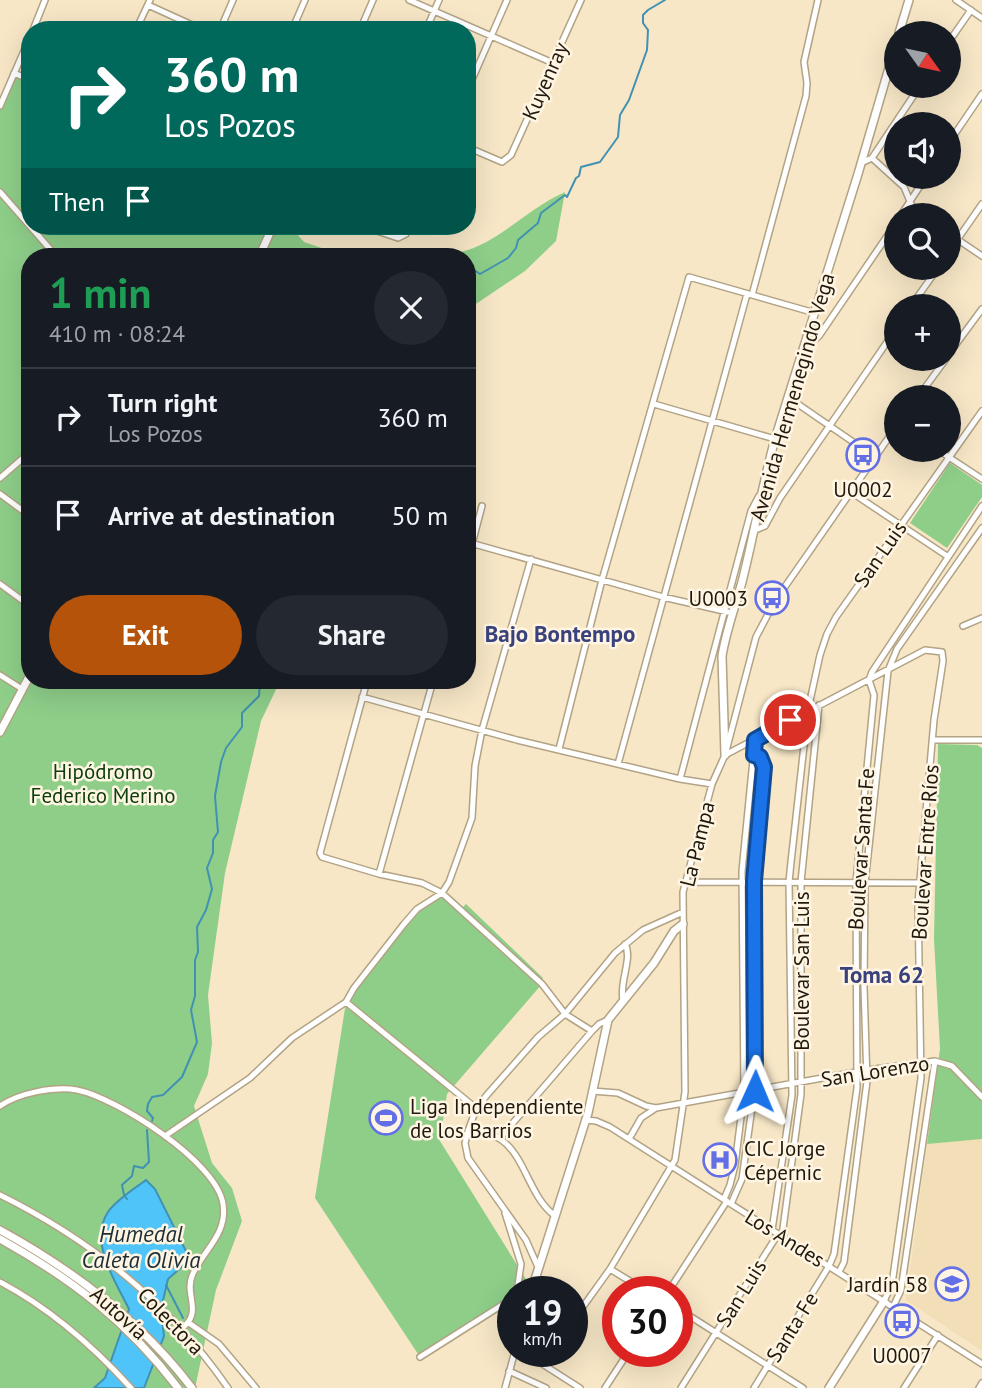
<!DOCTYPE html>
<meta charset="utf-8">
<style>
:root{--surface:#171b24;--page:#242831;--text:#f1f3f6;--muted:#9ea1a6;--line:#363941;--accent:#b45309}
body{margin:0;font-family:"PT Sans",sans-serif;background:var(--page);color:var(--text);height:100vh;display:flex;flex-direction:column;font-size:26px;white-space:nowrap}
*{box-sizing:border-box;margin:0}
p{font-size:23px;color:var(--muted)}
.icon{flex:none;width:38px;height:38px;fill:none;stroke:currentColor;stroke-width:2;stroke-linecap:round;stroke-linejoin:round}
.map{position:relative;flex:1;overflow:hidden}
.panel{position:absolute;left:21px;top:248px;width:455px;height:441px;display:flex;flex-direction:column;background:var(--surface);border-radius:28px;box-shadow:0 7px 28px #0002}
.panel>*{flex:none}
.top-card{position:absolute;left:21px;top:21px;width:455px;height:214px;border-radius:28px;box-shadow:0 7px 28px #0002;background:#00695c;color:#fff;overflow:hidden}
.needle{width:46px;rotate:123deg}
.controls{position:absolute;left:884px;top:21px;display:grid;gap:14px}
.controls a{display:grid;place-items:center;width:77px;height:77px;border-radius:50%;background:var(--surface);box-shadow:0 7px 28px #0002;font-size:35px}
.speed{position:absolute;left:497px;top:1276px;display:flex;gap:14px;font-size:35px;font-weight:700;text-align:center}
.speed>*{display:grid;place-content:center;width:91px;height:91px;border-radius:50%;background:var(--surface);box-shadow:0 7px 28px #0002;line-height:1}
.speed small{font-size:18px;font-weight:400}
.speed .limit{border:10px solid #d22;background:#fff;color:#111}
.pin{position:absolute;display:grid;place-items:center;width:60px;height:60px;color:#fff;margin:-30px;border:4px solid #fff;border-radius:50%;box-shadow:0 2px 7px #0007}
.me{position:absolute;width:77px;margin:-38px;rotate:1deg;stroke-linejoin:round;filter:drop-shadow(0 0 5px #0008)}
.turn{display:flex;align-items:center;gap:24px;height:147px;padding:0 28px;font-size:32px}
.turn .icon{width:91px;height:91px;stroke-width:2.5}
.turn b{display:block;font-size:49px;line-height:60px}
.then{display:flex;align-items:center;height:66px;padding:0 28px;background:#0003;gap:14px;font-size:26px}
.round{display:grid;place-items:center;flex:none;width:74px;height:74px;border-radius:37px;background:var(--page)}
.overview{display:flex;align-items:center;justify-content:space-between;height:119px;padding:0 28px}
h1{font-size:42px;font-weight:700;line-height:52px;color:#1e9e55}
.action{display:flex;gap:14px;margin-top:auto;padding:14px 28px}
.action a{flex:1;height:80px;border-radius:42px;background:var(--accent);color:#fff;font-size:28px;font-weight:700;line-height:80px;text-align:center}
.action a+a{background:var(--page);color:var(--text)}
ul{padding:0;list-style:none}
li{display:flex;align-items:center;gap:21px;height:98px;padding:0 28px;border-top:2px solid var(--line)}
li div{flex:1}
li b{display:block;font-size:26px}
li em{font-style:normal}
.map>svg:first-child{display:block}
.built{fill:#f2deb7}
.green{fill:#8ece89}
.water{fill:#4fc4f8;stroke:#4191b2;stroke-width:2}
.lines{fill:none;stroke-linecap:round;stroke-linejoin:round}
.stream{stroke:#4191b2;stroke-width:2}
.street-casing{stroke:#b2a385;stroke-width:8}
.secondary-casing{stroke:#b2a385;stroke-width:10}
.street{stroke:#fff;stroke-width:5}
.secondary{stroke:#fff;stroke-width:7}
.route-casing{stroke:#114b97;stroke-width:18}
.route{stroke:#1a73e8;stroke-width:12}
.labels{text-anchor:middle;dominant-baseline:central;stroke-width:5;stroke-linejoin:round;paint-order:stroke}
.street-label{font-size:21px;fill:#1f190e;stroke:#fff5e2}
.poi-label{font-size:21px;fill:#1f190e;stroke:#fff5e2}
.park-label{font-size:21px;fill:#0b3d0a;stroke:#fff5e2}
.neighbourhood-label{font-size:23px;font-weight:bold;fill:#39427d;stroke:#fff5e2}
.water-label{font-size:23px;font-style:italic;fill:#1b2e38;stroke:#fff5e2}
</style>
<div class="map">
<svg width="982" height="1388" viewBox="0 0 982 1388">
<rect width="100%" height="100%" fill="#f7e7c7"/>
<path class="built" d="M982 1139V1351L906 1300 927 1144Z"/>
<path class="green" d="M14 73 30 80V226H290L304 242 348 257H30V681H280L261 721 225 873 208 995 212 1043 208 1074 194 1106 212 1163 232 1188 242 1221 216 1290 195 1388H0V106Z
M565 192 556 241 525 271 467 310V257H404C429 251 453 258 478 246 509 232 533 206 565 192Z
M950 463 982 485V497L947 548 910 523Z
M938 744 977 745 982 748V1139L927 1144 940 1049 934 939Z
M442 893 461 909 466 904 543 978 540 981 542 984 447 1094 440 1141 532 1289 531 1291 513 1292V1298L420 1357 315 1198 346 1002 417 909Z"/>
<path class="water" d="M146 1180 155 1189 187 1253 184 1265 168 1279 161 1309 164 1336 144 1388H94L105 1378 129 1309C116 1282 88 1242 108 1212 116 1200 134 1189 146 1180Z"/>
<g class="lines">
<path class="stream" d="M467 270H474L480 274 508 258 516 248 518 240 538 223 541 213 565 195 567 197 576 178 579 176 581 167 600 162 618 137 620 115 629 100 647 50 648 30 643 23V15L648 10 665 0
M152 1121 153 1118 147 1111 148 1104 152 1097 163 1095 182 1077 197 1042 191 1010 195 996V960L198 952 197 927 206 910 212 889 207 868 213 853V840L218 832 215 796 221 762 226 748 242 727V713L259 696 260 681
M127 1199 124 1195 122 1185 132 1176 134 1166 143 1168 149 1162 147 1130
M166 1285 183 1318"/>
<defs>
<path id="street" d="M409 0 553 63
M956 0 982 18
M148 5 203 30
M33 30 45 0
M136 30 150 0
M220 30 233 0
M292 30 305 0
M360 30 373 0
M426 30 439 0
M948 43 971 10
M14 73 30 80
M467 91 507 0
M0 106 30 37
M948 144 982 94
M467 147 502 162 511 155 581 0
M872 158 904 187 912 206 923 215
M861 163 872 158 920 86
M0 192 57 257
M901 215 926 177
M362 226 398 238 406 234 410 226
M948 233 982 256
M948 253 982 204
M752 295 806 96 807 83 804 62 818 0
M911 306 938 268
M805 348 819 336 896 223
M948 355 982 309
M918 397 946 359
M789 398 875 457
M654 404 775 439
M938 450 982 479
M0 478 30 452
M851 492 947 556
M0 494 30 516
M753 531 765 526 780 498 896 329
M467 542 663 597 728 612
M467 563 482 506
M0 584 30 606
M963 626 982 618
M0 675 22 689
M367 681 320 853 322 857 379 874 422 883 442 893 542 984 565 1014 592 1031
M362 697 517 740 680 779 712 784
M933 740H982
M559 749 602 580 689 277 815 313
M725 755 925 650 942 652 943 661 934 720 918 903 921 1078 892 1284 884 1301
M618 764 747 294
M680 779 751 511 759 496
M379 874 433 681
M685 882 920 883
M623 1000C619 981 633 959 625 944
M346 1002 477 1109
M592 1091 618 1093 646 1106 656 1108 867 1070 935 1061 952 1066 982 1097
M0 1106C19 1093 54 1086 77 1090 117 1098 217 1162 223 1204 228 1235 202 1251 192 1276 184 1295 204 1312 181 1329
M585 1120 596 1121 610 1127 982 1364
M468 1131C478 1132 491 1133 500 1139 525 1155 529 1196 554 1215
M165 1136 250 1078 292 1038 346 1002 354 988 404 924 417 909 442 893 449 882 472 818 475 766 482 730 531 559
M500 1138 592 1031 599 1024 608 1020
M629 1139 641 1118 656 1108
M0 1195C91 1240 170 1304 228 1388
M724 1199 730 1185 735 1165 744 1093 742 871 755 740
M731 1204 742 1179 756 1079 754 881 764 767 760 757 754 755
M505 1213 521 1264 517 1292
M772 1230 792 1095 789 882 791 862 808 710 820 655 827 634 836 617 982 411
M782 1236 801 1094V882L819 705
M538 1267 526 1240 468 1158 465 1143 468 1131 475 1112 486 1096 538 1037 565 1014 615 953 643 930 683 912
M610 1269 648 1292
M839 1272 844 1262 867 1081 864 987 865 883 888 671 897 649 982 528
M0 1282C51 1309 92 1345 131 1388
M668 1292 727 1201
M893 1307 901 1290 935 1061
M677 1308 803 1388
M572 1322 610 1269 675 1160 685 1092 683 892 712 784 725 755 756 637 775 601 896 427
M189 1323 219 1344 256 1388
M522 1351 580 1388
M420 1357 513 1298
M547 1366 551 1351
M509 1371 546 1388
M505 1388 515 1351
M605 1388 629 1351
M681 1388 778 1234
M754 1388 829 1266 834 1254 857 1088 856 883 874 695 869 680 872 672 982 506
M904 1388 938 1335
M979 1388 982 1383"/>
<path id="secondary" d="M899 33 909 0
M259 257 273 226
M0 732 30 675
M725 755 722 656C726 631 735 607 742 582 754 535 762 486 775 439L858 174 896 44
M0 1230C73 1270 141 1321 192 1388
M0 1239C72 1279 128 1322 178 1388
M531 1292 588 1113 608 1020 654 963 674 931 683 924
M829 1388 884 1301"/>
</defs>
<use href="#street" class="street-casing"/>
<use href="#secondary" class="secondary-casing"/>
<use href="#street" class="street"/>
<use href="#secondary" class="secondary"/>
</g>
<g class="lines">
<defs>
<path id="route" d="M755 1091 754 881 764 767 760 757 754 755 755 740 790 720"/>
</defs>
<use href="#route" class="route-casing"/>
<use href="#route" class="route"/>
</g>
<defs>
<symbol id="bus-ring" viewBox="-11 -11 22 22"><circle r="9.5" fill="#fff5e2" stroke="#626fe7" stroke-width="1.5"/><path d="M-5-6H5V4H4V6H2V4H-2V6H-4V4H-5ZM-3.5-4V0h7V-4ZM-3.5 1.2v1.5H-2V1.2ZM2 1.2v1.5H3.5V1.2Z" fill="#626fe7"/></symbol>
<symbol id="stadium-ring" viewBox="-11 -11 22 22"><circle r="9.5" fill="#fff5e2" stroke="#626fe7" stroke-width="1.5"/><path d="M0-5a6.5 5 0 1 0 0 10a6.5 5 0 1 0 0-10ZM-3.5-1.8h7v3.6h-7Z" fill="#626fe7"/></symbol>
<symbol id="hospital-ring" viewBox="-11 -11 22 22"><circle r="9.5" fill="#fff5e2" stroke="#626fe7" stroke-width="1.5"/><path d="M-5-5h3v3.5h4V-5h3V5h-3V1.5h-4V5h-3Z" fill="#626fe7"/></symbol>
<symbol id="school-ring" viewBox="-11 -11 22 22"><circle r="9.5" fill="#fff5e2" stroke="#626fe7" stroke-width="1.5"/><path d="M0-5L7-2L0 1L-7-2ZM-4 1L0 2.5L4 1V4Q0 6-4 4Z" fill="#626fe7"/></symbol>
</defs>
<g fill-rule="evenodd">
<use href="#bus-ring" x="844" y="436" width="38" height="38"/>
<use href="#bus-ring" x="753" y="579" width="38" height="38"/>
<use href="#stadium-ring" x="367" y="1099" width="38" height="38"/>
<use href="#hospital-ring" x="701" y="1141" width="38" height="38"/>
<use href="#school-ring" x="933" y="1265" width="38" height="38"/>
<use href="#bus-ring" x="883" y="1302" width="38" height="38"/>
</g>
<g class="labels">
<g class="street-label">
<text transform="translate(545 81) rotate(-66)">Kuyenray</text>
<text transform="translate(792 397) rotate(-74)">Avenida Hermenegindo Vega</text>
<text transform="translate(880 554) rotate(-55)">San Luis</text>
<text transform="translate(697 844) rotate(-76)">La Pampa</text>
<text transform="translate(861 849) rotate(-86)">Boulevar Santa Fe</text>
<text transform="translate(925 852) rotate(-86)">Boulevar Entre Ríos</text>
<text transform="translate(801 971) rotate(-90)">Boulevar San Luis</text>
<text transform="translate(875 1071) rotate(-9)">San Lorenzo</text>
<text transform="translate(785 1238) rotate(32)">Los Andes</text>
<text transform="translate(741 1293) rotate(-58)">San Luis</text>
<text transform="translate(119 1313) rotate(42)">Autovía</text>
<text transform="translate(171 1321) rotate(46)">Colectora</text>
<text transform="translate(792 1327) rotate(-58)">Santa Fe</text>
</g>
<g class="poi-label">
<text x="863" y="489">U0002</text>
<text x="748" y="598" text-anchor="end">U0003</text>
<text x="410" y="1106" text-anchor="start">Liga Independiente<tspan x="410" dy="24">de los Barrios</tspan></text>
<text x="744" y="1148" text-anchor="start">CIC Jorge<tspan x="744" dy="24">Cépernic</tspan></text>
<text x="928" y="1284" text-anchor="end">Jardín 58</text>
<text x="902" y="1355">U0007</text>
</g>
<g class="park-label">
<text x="103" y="771">Hipódromo<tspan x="103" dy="24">Federico Merino</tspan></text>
</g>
<g class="neighbourhood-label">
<text x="560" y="633">Bajo Bontempo</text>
<text x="882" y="974">Toma 62</text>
</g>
<g class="water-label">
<text x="141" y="1233">Humedal<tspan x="141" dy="26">Caleta Olivia</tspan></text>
</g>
</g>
</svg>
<div class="controls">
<a><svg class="needle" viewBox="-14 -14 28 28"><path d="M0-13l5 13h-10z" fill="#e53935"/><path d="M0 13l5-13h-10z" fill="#9ea1a6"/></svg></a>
<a><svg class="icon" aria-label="sound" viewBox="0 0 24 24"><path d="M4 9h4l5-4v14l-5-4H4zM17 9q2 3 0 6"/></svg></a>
<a><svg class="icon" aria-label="search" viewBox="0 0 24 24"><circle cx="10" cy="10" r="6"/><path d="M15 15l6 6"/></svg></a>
<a>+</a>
<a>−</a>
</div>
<div class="speed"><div>19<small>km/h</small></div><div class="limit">30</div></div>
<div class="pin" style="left:790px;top:720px;background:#d93025"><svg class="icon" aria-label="arrive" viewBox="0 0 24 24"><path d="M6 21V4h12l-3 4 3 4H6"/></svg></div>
<svg class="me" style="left:755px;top:1091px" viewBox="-20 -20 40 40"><path d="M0-17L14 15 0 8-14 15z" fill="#1a73e8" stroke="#fff" stroke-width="4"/></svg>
<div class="top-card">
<div class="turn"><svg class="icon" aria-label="right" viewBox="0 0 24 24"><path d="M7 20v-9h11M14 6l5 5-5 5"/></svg><div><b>360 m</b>Los Pozos</div></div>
<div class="then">Then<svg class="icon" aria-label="arrive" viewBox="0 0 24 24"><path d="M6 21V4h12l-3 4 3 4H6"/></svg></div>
</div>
<section class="panel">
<div class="overview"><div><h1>1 min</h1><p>410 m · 08:24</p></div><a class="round"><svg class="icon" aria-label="close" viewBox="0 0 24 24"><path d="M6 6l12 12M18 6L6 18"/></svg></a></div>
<ul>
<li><svg class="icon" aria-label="right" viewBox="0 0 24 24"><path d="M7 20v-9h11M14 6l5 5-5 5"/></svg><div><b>Turn right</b><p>Los Pozos</p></div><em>360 m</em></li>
<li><svg class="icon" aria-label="arrive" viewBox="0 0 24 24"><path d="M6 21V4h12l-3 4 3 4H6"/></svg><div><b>Arrive at destination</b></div><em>50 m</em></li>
</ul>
<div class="action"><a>Exit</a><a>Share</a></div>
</section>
</div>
